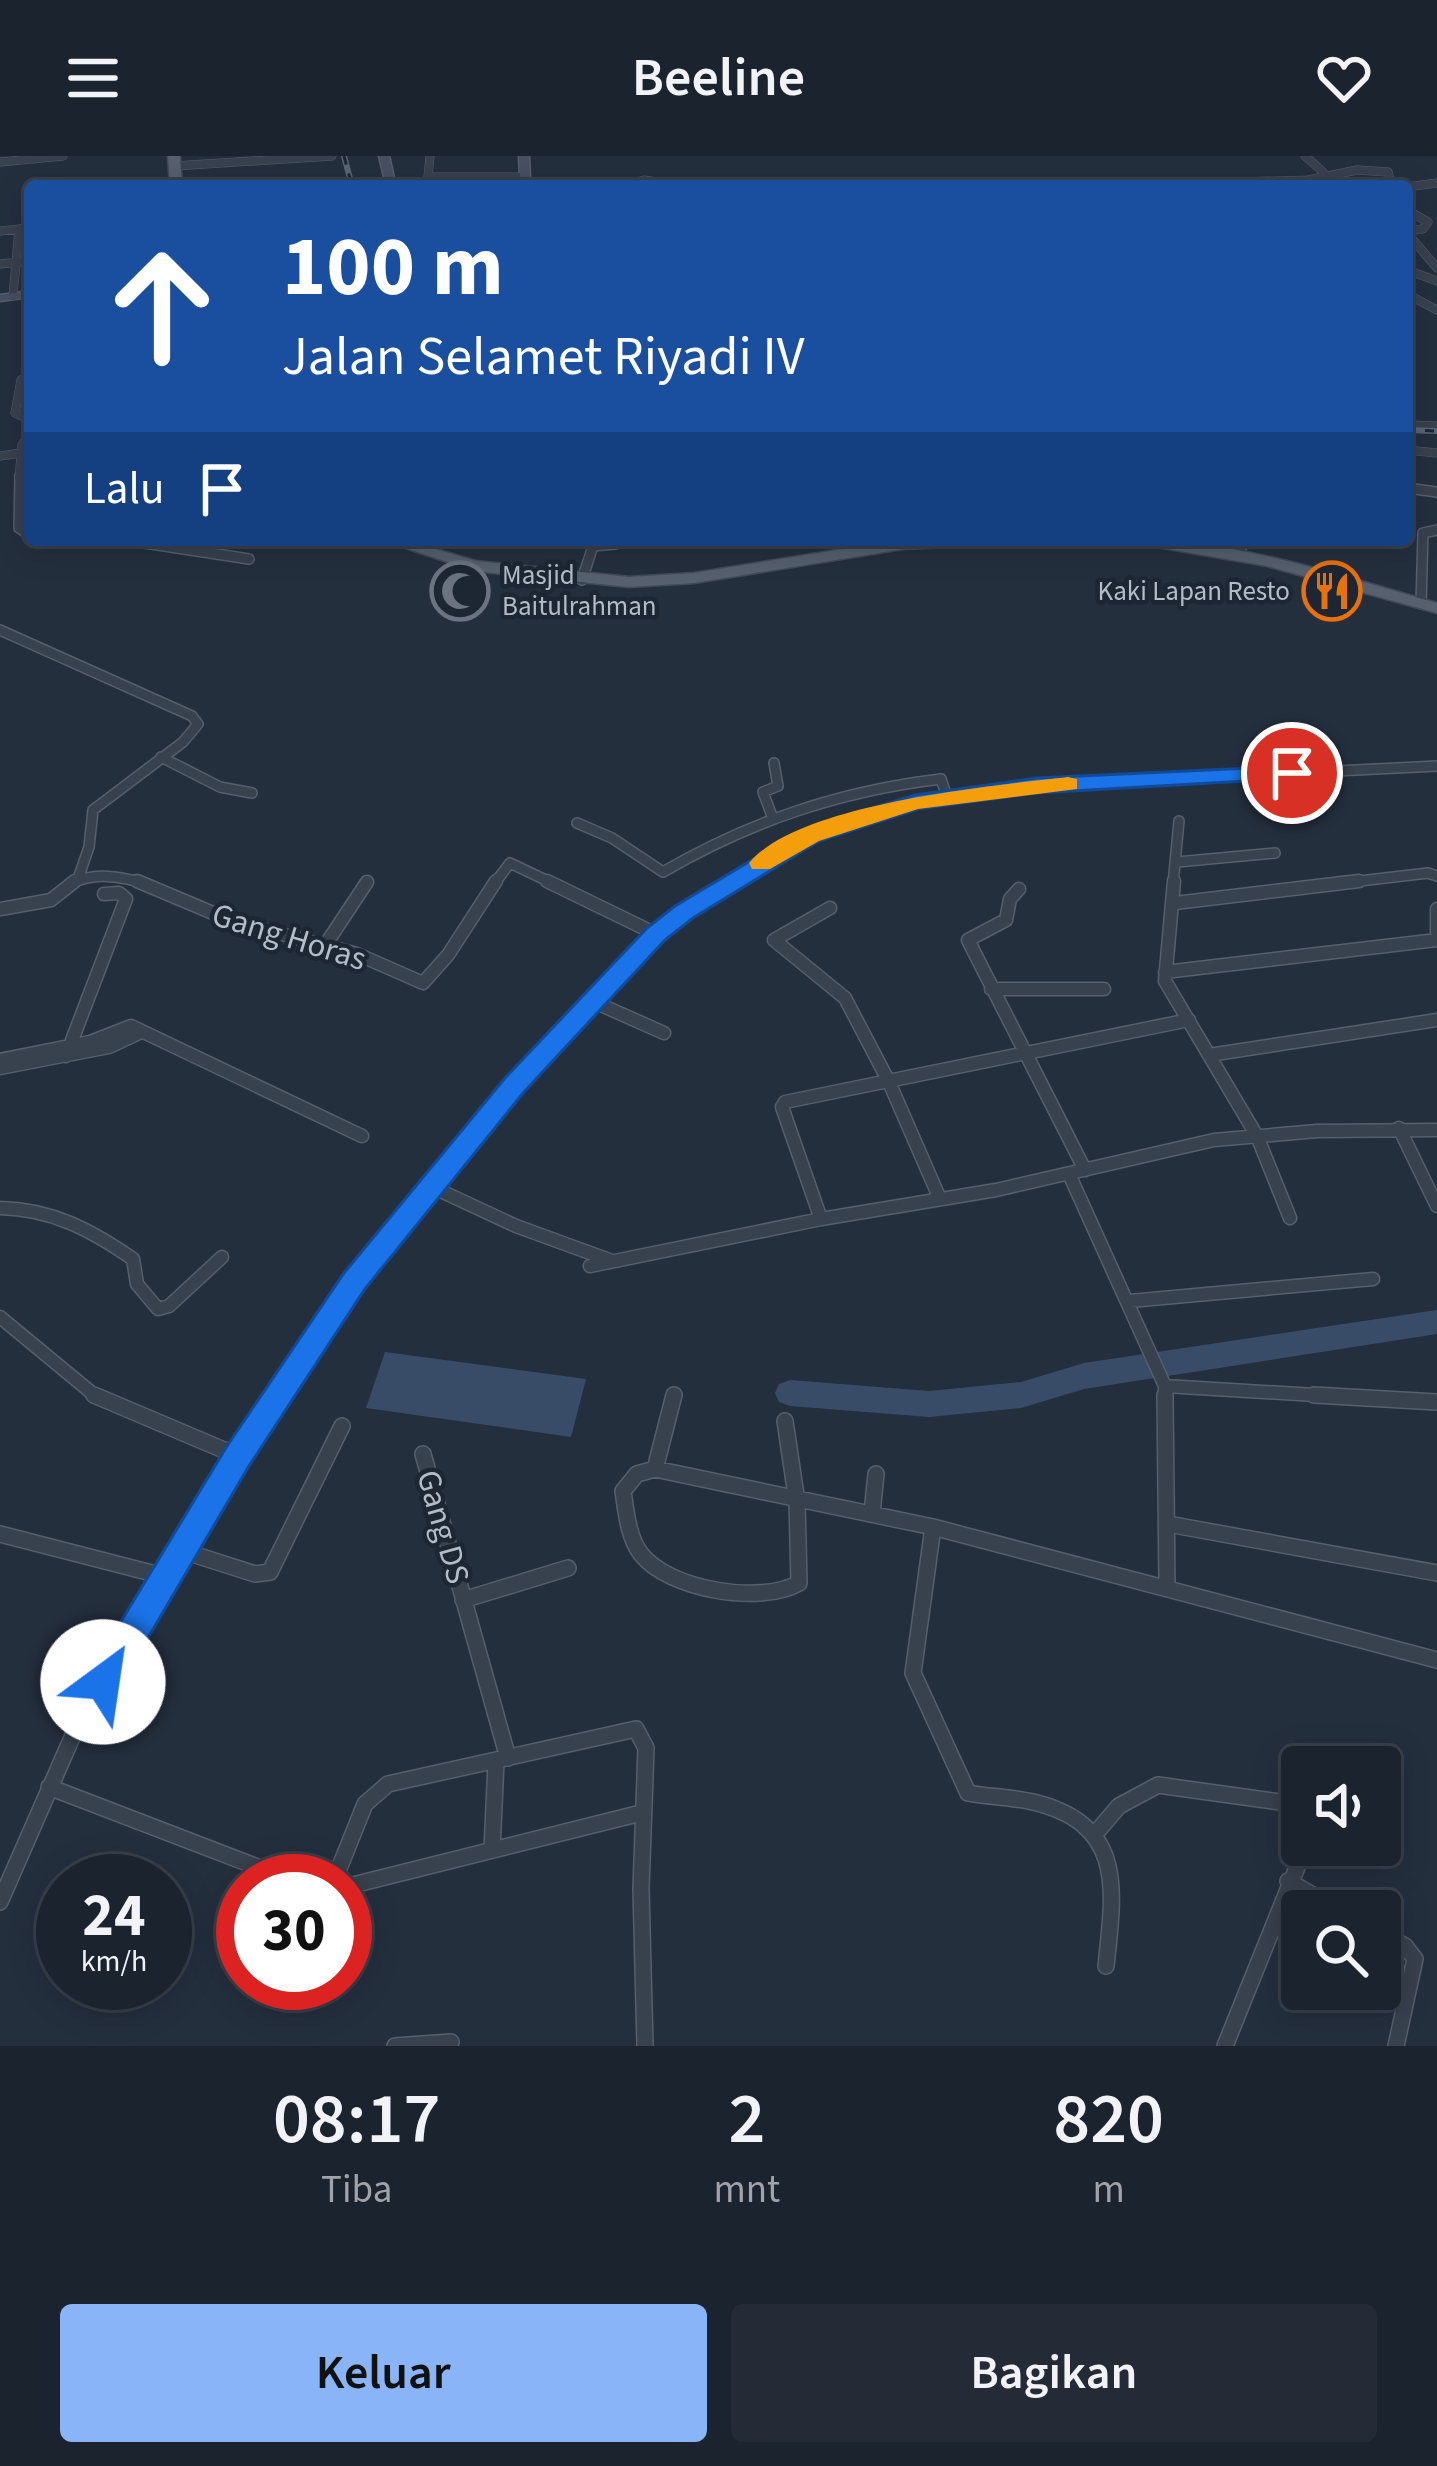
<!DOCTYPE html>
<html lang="id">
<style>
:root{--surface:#1b232e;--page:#242b36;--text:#f1f3f6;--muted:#a0a4aa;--line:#39404a;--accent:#8ab4f8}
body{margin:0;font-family:"Source Sans 3",sans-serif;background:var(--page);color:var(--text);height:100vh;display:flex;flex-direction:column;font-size:45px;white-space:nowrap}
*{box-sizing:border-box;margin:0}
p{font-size:39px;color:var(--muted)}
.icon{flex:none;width:66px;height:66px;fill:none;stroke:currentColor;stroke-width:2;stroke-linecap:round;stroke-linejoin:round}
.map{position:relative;height:1890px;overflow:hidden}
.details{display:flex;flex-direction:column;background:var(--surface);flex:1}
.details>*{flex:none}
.top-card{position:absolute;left:24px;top:24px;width:1389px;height:366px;border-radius:12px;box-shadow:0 6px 30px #0003,0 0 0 3px var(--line);background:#1a4fa0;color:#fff;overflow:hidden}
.tools{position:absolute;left:1281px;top:1590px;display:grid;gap:24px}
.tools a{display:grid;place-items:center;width:120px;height:120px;border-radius:12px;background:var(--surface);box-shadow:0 6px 30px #0003,0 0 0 3px var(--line);font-size:60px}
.speed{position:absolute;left:36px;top:1698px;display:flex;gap:24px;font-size:60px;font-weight:700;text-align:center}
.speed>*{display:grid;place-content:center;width:156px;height:156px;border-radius:50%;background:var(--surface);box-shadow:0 6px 30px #0003,0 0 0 3px var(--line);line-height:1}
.speed small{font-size:30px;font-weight:400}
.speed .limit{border:18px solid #d22;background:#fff;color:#111}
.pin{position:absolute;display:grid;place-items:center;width:102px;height:102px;color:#fff;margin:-51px;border:6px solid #fff;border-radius:50%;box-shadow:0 3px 12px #0007}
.me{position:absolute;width:132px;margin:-66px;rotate:31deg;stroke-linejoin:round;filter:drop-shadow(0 0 9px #0008)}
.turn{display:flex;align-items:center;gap:42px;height:252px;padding:0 60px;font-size:54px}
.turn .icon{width:156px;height:156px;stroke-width:2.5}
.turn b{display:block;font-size:84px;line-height:102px}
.then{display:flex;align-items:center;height:114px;padding:0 60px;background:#0003;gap:24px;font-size:45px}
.eta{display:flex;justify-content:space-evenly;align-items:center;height:204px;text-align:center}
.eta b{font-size:72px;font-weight:600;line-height:84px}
.cta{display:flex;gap:24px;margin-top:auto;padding:24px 60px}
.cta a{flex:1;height:138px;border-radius:12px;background:var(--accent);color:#111;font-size:48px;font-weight:600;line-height:138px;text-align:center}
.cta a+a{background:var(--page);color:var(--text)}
header{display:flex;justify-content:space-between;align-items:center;height:156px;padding:0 60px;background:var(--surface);font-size:54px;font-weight:600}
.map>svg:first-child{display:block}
.water{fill:#394c67}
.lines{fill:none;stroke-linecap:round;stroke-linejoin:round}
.river{fill:#394c67;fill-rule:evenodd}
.street-far3-casing{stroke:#565f6c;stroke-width:9}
.street-far2-casing{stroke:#565f6c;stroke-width:12}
.street-far1-casing{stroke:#565f6c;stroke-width:15}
.street-casing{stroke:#565f6c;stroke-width:18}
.secondary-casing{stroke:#565f6c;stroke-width:3}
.primary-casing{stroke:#414a57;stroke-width:3}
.street-far3{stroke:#38414e;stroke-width:8}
.street-far2{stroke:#38414e;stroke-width:9}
.street-far1{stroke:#38414e;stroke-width:12}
.street{stroke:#38414e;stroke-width:15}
.secondary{fill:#465061;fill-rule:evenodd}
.primary{fill:#56606e;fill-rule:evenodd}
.rail-casing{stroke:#5a6575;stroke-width:6}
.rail{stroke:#1d2633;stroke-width:3;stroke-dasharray:9;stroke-linecap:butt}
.route{fill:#1a73e8;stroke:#114b97;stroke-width:3}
.slow{fill:#f59e0b}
.labels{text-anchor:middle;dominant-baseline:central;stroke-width:9;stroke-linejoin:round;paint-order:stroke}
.far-poi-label{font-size:27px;fill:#b4bcc9;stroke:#1d2633;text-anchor:start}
.street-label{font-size:33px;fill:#b4bcc9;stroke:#1d2633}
</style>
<header><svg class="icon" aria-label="menu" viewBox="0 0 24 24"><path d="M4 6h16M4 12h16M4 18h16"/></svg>Beeline<svg class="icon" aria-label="heart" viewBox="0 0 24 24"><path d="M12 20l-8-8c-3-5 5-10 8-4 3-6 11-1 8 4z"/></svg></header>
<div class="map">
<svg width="1437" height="1890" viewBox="0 0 1437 1890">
<rect width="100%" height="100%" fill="#242f3e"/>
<path class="water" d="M385 1196 586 1223 571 1281 366 1252Z"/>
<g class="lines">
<path class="river" d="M1437 1154V1178L1084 1233 1021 1252 929 1261 790 1250 779 1246 775 1237 779 1228 790 1224 929 1235 1021 1226 1084 1207Z"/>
<defs>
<path id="street-far3" d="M430 0 428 21H525
M1305 0 1323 16
M0 6 63 0
M174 10 332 0
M625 30 644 24 683 30
M1106 30 1308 24 1357 14 1388 16 1392 30
M1407 31 1437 27
M1407 54 1428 66 1423 73 1407 75
M0 75 30 72
M1407 77 1437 112
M0 108 30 105
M1407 114 1437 125
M1407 138 1437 154
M13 140 19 73
M30 219 21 224 15 257 30 264
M1407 269 1437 270
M1407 294 1437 297
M0 300 21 297
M19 322 22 289 30 277"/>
<path id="street-far2" d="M20 319 19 372 30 379
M1407 332 1437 336
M125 384 249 403
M1238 399 1245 384
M582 424 593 390 616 388
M1421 448 1423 377 1437 374
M0 474 192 560 198 568 183 586 93 654 89 691 78 723
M161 601 220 631 252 637
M772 660 763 636 778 630 774 607
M577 667 612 682 663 716C751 665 840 635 941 623L947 641
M1177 706 1275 697
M71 728C94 715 123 721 147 728
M494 728 510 707 554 728
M725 728 811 680 915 646 1037 630 1437 610
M1173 728 1179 665
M1334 728 1428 717 1437 720"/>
<path id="street-far1" d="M137 725 232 765 357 798 423 827 448 799 496 725
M547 725 656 778
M1174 725 1165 825 1257 980 1290 1062
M1019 733 1010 743 1006 764 968 784 1085 1014
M1175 747 1359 725
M830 752 774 784 845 842 889 926 940 1043
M0 753 51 744 75 725
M1437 753V777
M326 788 367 726
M1165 816 1437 784
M991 833H1104
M592 845 664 877
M1209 899 1437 864
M66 900 126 743 119 737 104 738
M0 904 90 886 131 870 362 980
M0 912 109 891 139 877
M1399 972 1437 1050
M1069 1018 1165 1230V1242
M430 1030 516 1070 612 1105
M0 1052C52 1053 91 1074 133 1103L137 1128 158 1153 169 1150 222 1101
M821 1063 782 951 785 946 1189 864
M590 1110 821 1063 996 1034 1214 984 1317 975 1437 974
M1130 1145 1373 1123
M0 1161 98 1242
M1165 1230 1365 1242
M277 1242C366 1109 464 983 574 866 622 814 668 760 731 725"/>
<path id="street" d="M94 1239 238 1300
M674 1239 655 1313 637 1318 623 1335C626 1355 628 1381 641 1398 669 1434 761 1449 799 1427L797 1346 785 1265
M1165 1239 1167 1430
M1314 1239 1437 1246
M423 1298 508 1602
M655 1313 933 1371 1437 1504
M872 1357 876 1318
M1168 1368 1437 1417
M933 1371 913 1517 968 1637C989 1641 1012 1641 1033 1646 1126 1668 1114 1734 1106 1810
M0 1378 167 1421
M183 1395 255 1418 270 1416 342 1270
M463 1444 568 1412
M49 1631 294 1725
M1095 1678 1119 1650 1158 1629 1302 1649
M492 1694 496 1606
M334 1725 365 1648 388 1628 636 1573 646 1592 641 1733 645 1890
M1288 1725 1341 1755
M345 1731 641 1657
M0 1746 81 1561 279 1239
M1380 1776 1405 1790 1415 1803 1396 1890
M395 1890 451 1886
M1225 1890 1306 1689"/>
<path id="secondary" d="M379 0H389L396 30H386Z
M519 0H529L530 21 525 30H515L520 21Z
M30 135V141L0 145V139Z"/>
<path id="primary" d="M168 0H180L182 30H170Z
M381 384H405L476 405 629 421 694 417 899 384H997L989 389 903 393 694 427 629 431 475 415Z
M1137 384C1239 384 1340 420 1437 447V457L1267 410 1145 389Z"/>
</defs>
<use href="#street-far3" class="street-far3-casing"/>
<use href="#street-far2" class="street-far2-casing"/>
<use href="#street-far1" class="street-far1-casing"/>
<use href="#street" class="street-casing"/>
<use href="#secondary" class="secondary-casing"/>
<use href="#primary" class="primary-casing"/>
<use href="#street-far3" class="street-far3"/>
<use href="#street-far2" class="street-far2"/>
<use href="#street-far1" class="street-far1"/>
<use href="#street" class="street"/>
<use href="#secondary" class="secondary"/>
<use href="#primary" class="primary"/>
<defs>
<path id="rail" d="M344 0 352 30
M1407 274 1437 275"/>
</defs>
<use href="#rail" class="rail-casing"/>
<use href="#rail" class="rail"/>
</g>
<path class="route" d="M1292 610 1303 617 1300 622 1037 637 918 653 819 685 693 762 665 784 524 936 365 1133 249 1310 115 1538 103 1542 91 1538 86 1526 91 1515 227 1290 344 1117 505 922 647 772 675 750 802 674 915 639 1037 622Z"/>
<path class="slow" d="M1068 621 1077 623V633L918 653 819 685 770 713H752L749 707C799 647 992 630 1068 621Z"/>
<defs>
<symbol id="mosque-ring" viewBox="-11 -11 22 22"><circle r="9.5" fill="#1d2633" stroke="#6b7280" stroke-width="1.5"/><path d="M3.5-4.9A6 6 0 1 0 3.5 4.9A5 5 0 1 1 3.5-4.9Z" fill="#6b7280"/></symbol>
<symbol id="restaurant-ring" viewBox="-11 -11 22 22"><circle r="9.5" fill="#1d2633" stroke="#e8710a" stroke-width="1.5"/><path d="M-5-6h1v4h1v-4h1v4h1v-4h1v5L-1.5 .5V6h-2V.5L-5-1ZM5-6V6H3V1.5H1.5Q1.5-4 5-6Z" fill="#e8710a"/></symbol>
</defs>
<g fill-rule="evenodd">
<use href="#mosque-ring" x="427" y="402" width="66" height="66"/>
<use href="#restaurant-ring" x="1299" y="402" width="66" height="66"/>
</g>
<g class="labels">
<g class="far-poi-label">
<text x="502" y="419">Masjid<tspan x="502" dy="31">Baitulrahman</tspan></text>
<text x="1290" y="435" text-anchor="end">Kaki Lapan Resto</text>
</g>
<g class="street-label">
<text transform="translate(289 781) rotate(17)">Gang Horas</text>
<text transform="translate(443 1371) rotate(74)">Gang DS</text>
</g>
</g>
</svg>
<div class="tools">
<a><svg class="icon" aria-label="sound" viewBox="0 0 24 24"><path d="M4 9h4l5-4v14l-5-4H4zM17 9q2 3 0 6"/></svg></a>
<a><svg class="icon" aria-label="search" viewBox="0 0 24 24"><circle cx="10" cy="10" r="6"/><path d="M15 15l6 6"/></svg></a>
</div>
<div class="speed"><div>24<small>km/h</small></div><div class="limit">30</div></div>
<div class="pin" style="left:1292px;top:617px;background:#d93025"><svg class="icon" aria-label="arrive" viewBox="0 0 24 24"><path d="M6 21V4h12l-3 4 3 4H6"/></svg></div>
<svg class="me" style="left:103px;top:1526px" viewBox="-20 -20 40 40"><circle r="19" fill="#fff"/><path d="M0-13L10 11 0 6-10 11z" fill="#1a73e8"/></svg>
<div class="top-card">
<div class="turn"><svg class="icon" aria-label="ahead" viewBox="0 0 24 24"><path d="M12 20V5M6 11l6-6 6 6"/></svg><div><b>100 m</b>Jalan Selamet Riyadi IV</div></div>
<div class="then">Lalu<svg class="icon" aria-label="arrive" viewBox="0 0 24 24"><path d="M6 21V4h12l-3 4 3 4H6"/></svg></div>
</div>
</div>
<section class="details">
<div class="eta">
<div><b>08:17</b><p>Tiba</p></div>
<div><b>2</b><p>mnt</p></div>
<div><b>820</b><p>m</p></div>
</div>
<div class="cta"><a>Keluar</a><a>Bagikan</a></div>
</section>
